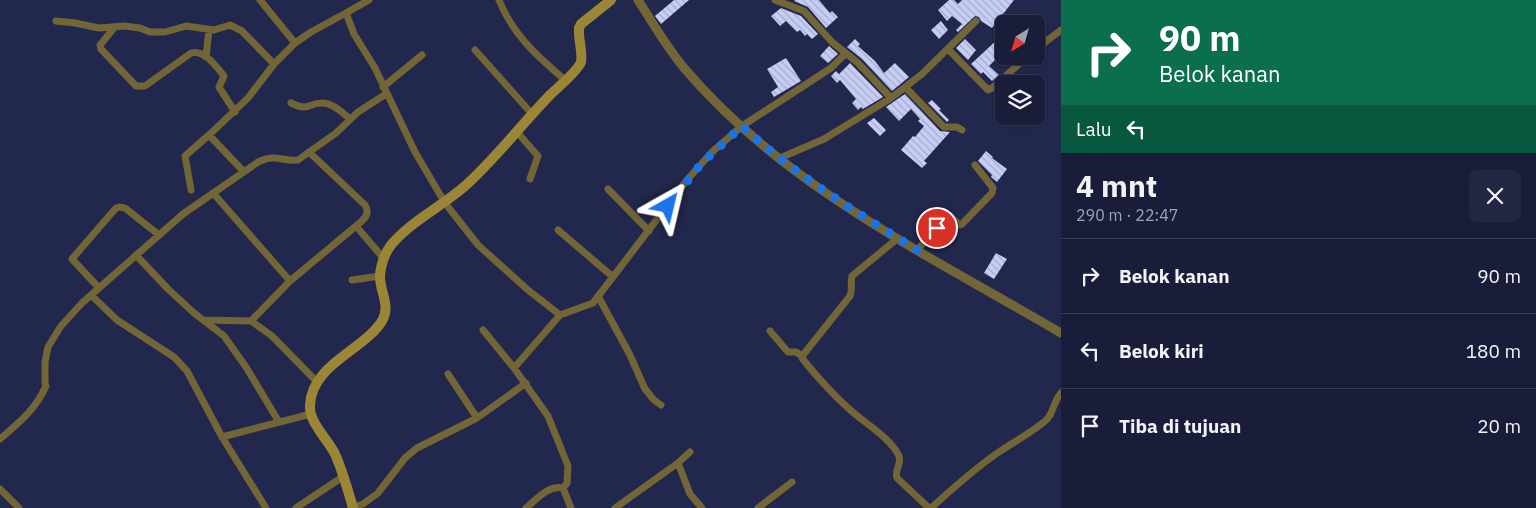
<!DOCTYPE html>
<html lang="id">
<meta charset="utf-8">
<style>
:root{--surface:#1a1d3a;--page:#232642;--text:#f1f3f6;--muted:#9fa2af;--line:#383b54}
body{margin:0;font-family:"IBM Plex Sans",sans-serif;background:var(--page);color:var(--text);height:100vh;display:flex;flex-direction:column;font-size:19px;white-space:nowrap}
*{box-sizing:border-box;margin:0}
p{font-size:16px;color:var(--muted)}
.icon{flex:none;width:28px;height:28px;fill:none;stroke:currentColor;stroke-width:2;stroke-linecap:round;stroke-linejoin:round}
.map{position:relative;flex:1;overflow:hidden}
.drawer{display:flex;flex-direction:column;background:var(--surface);width:475px}
.drawer>*{flex:none}
.hud{background:#0b6e4f;color:#fff;overflow:hidden}
.needle{width:32px;rotate:217deg}
.fabs{position:absolute;left:995px;top:15px;display:grid;gap:10px}
.fabs a{display:grid;place-items:center;width:50px;height:50px;border-radius:8px;background:var(--surface);box-shadow:0 1px 4px #0004,0 0 0 1px var(--line);font-size:25px}
.pin{position:absolute;display:grid;place-items:center;width:42px;height:42px;color:#fff;margin:-21px;border:2px solid #fff;border-radius:50%;box-shadow:0 1px 5px #0007}
.me{position:absolute;width:55px;margin:-28px;rotate:37deg;stroke-linejoin:round;filter:drop-shadow(0 0 4px #0008)}
.turn{display:flex;align-items:center;gap:18px;height:105px;padding:0 15px;font-size:22px}
.turn .icon{width:65px;height:65px;stroke-width:2.5}
.turn b{display:block;font-size:35px;line-height:42px}
.then{display:flex;align-items:center;height:48px;padding:0 15px;background:#0003;gap:10px;font-size:19px}
.round{display:grid;place-items:center;flex:none;width:52px;height:52px;border-radius:8px;background:var(--page)}
.headline{display:flex;align-items:center;justify-content:space-between;height:85px;padding:0 15px}
h1{font-size:30px;font-weight:800;line-height:38px}
ul{padding:0;list-style:none}
li{display:flex;align-items:center;gap:15px;height:75px;padding:0 15px;border-top:1px solid var(--line)}
li div{flex:1}
li b{display:block;font-size:19px}
li em{font-style:normal}
main{display:flex;flex:1;min-height:0}
.map>svg:first-child{display:block}
.building{fill:url(#building-back-hatch)}
.lines{fill:none;stroke-linecap:round;stroke-linejoin:round}
.minor{stroke:#726636;stroke-width:7}
.tertiary{stroke:#726636;stroke-width:9}
.secondary{stroke:#9a8635;stroke-width:10}
.route{stroke:#1a73e8;stroke-width:9;stroke-dasharray:0 16.2}
</style>
<main>
<div class="map">
<svg width="1061" height="508" viewBox="0 0 1061 508">
<defs>
<pattern id="building-back-hatch" width="6" height="6" patternUnits="userSpaceOnUse" patternTransform="scale(1.25)"><rect width="6" height="6" fill="#c6cef6"/><path d="M-1 5l2 2M0 0l6 6M5-1l2 2" fill="none" stroke="#a5accb"/></pattern>
</defs>
<rect width="100%" height="100%" fill="#22274d"/>
<path class="building" d="M674 0H689L661 24 655 16Z
M795 0H819L830 13 832 11 838 17 826 28 808 7 794 1Z
M949 0H954L958 4 962 0H1014L992 28 981 21 979 17 975 16 958 32 956 30 962 24 952 16 947 21 938 10Z
M781 8 801 16 818 34 812 39 807 34 805 36 800 30 797 32 786 21 780 26 771 16Z
M941 21 948 30 939 39 931 30Z
M999 38 1004 43V51L989 66 999 75 992 81 983 72 981 74 971 64Z
M855 39 860 44 858 46 875 61 884 73 895 63 909 77 892 91 862 59 847 47Z
M965 39 976 50 968 60 956 48Z
M829 46 838 54 828 63 820 56Z
M786 58 801 81 774 97 771 92 778 87 767 69Z
M850 63 883 97 863 109 861 107 858 110 852 103 856 99 840 80 837 83 831 76 836 71 839 74Z
M905 94 940 131 950 132 924 161 927 163 922 168 901 150 913 136 915 137 924 126 918 121 920 119 911 109 899 121 886 107Z
M932 100 941 109 939 110 949 120 947 122 928 103Z
M874 118 886 130 880 136 867 123Z
M986 151 993 157 992 158 1007 169 997 182 991 177 992 175 978 161Z
M996 253 1007 259 994 279 984 273Z"/>
<g class="lines">
<path class="minor" d="M260 0 295 43
M499 0C513 35 537 56 565 80
M775 0 804 11 832 42 858 63 891 98
M346 13 369 0
M56 21 75 23 99 28 124 26 140 28 150 32H165L186 26 214 30 230 25 242 31 274 64
M114 28 100 45 101 49 136 86H145L191 53C204 49 216 66 224 76L219 87 235 112
M948 49 988 90 992 88 1028 56
M1036 49 1061 30
M475 50 532 114
M206 57 209 30
M383 87 422 55
M906 88 944 127H957L962 130
M291 103C309 112 307 103 322 103 333 103 343 113 350 119
M516 131 538 156 530 179
M309 152 365 205C371 215 363 220 356 226
M780 158 824 139 891 98 922 74 976 21
M244 172 209 135 248 98 274 64 295 43 311 32 346 13 354 34 375 68 415 152 445 203 478 245 528 290 560 315 514 368 548 416 568 466 567 483 563 488C548 485 537 499 526 508
M608 189 649 231
M191 190 185 156 209 135
M213 193 290 281
M558 230 613 277
M898 238 852 276C850 283 853 289 850 296L803 355 802 358C815 375 838 400 855 414 868 425 892 440 899 456 902 464 894 470 897 478L929 508
M917 250 947 217 950 216 960 225 962 224 992 193 993 188 975 165
M136 255 168 289 194 313 224 336 246 367 279 422
M352 280 380 276
M99 288 72 259 116 208 119 207 125 208 159 235
M91 295 117 320 174 357 187 371 222 437 266 508
M598 296 630 355 645 389 654 400 661 405
M560 315 593 303 687 180 712 152 742 126 831 68 845 54
M204 320 251 321 290 281 356 226 384 259
M251 321 272 336 317 382
M483 330 514 368
M770 331 788 352H796L802 356
M448 374 477 418
M222 437 311 414
M0 439C20 422 35 410 46 386L45 383V362L48 347 61 326 82 303 183 214 258 162C277 153 281 162 298 160L336 133 358 112 386 94
M690 452 678 463 690 494 702 508
M563 488 571 508
M0 489 19 508
M353 507 363 504 378 493 405 458 417 448 477 418 526 383
M296 508 344 476
M615 508 678 463
M758 508 792 482
M931 508C952 489 973 470 996 454 1012 443 1029 434 1044 422 1054 415 1052 403 1061 393"/>
<path class="tertiary" d="M638 0C653 23 667 48 685 69 785 187 930 256 1061 333"/>
<path class="secondary" d="M353 508C348 490 343 472 335 454 327 438 309 423 310 405 312 364 363 351 382 321 391 306 380 292 380 277 380 266 385 253 391 245 411 221 441 207 465 186 495 159 521 125 550 95 557 88 578 71 581 62 583 52 578 39 579 28L581 24 611 0"/>
</g>
<g class="lines">
<path class="route" d="M668 206 701 164 742 126C795 175 856 212 917 250L937 228"/>
</g>
</svg>
<div class="fabs">
<a><svg class="needle" viewBox="-14 -14 28 28"><path d="M0-13l5 13h-10z" fill="#e53935"/><path d="M0 13l5-13h-10z" fill="#9fa2af"/></svg></a>
<a><svg class="icon" aria-label="layers" viewBox="0 0 24 24"><path d="M12 4l9 5-9 5-9-5zM3 14l9 5 9-5"/></svg></a>
</div>
<div class="pin" style="left:937px;top:228px;background:#d93025"><svg class="icon" aria-label="arrive" viewBox="0 0 24 24"><path d="M6 21V4h12l-3 4 3 4H6"/></svg></div>
<svg class="me" style="left:668px;top:206px" viewBox="-20 -20 40 40"><path d="M0-17L14 15 0 8-14 15z" fill="#1a73e8" stroke="#fff" stroke-width="4"/></svg>
</div>
<section class="drawer">
<div class="hud">
<div class="turn"><svg class="icon" aria-label="right" viewBox="0 0 24 24"><path d="M7 20v-9h11M14 6l5 5-5 5"/></svg><div><b>90 m</b>Belok kanan</div></div>
<div class="then">Lalu<svg class="icon" aria-label="left" viewBox="0 0 24 24"><path d="M17 20v-9H6M10 6l-5 5 5 5"/></svg></div>
</div>
<div class="headline"><div><h1>4 mnt</h1><p>290 m · 22:47</p></div><a class="round"><svg class="icon" aria-label="close" viewBox="0 0 24 24"><path d="M6 6l12 12M18 6L6 18"/></svg></a></div>
<ul>
<li><svg class="icon" aria-label="right" viewBox="0 0 24 24"><path d="M7 20v-9h11M14 6l5 5-5 5"/></svg><div><b>Belok kanan</b></div><em>90 m</em></li>
<li><svg class="icon" aria-label="left" viewBox="0 0 24 24"><path d="M17 20v-9H6M10 6l-5 5 5 5"/></svg><div><b>Belok kiri</b></div><em>180 m</em></li>
<li><svg class="icon" aria-label="arrive" viewBox="0 0 24 24"><path d="M6 21V4h12l-3 4 3 4H6"/></svg><div><b>Tiba di tujuan</b></div><em>20 m</em></li>
</ul>
</section>
</main>
